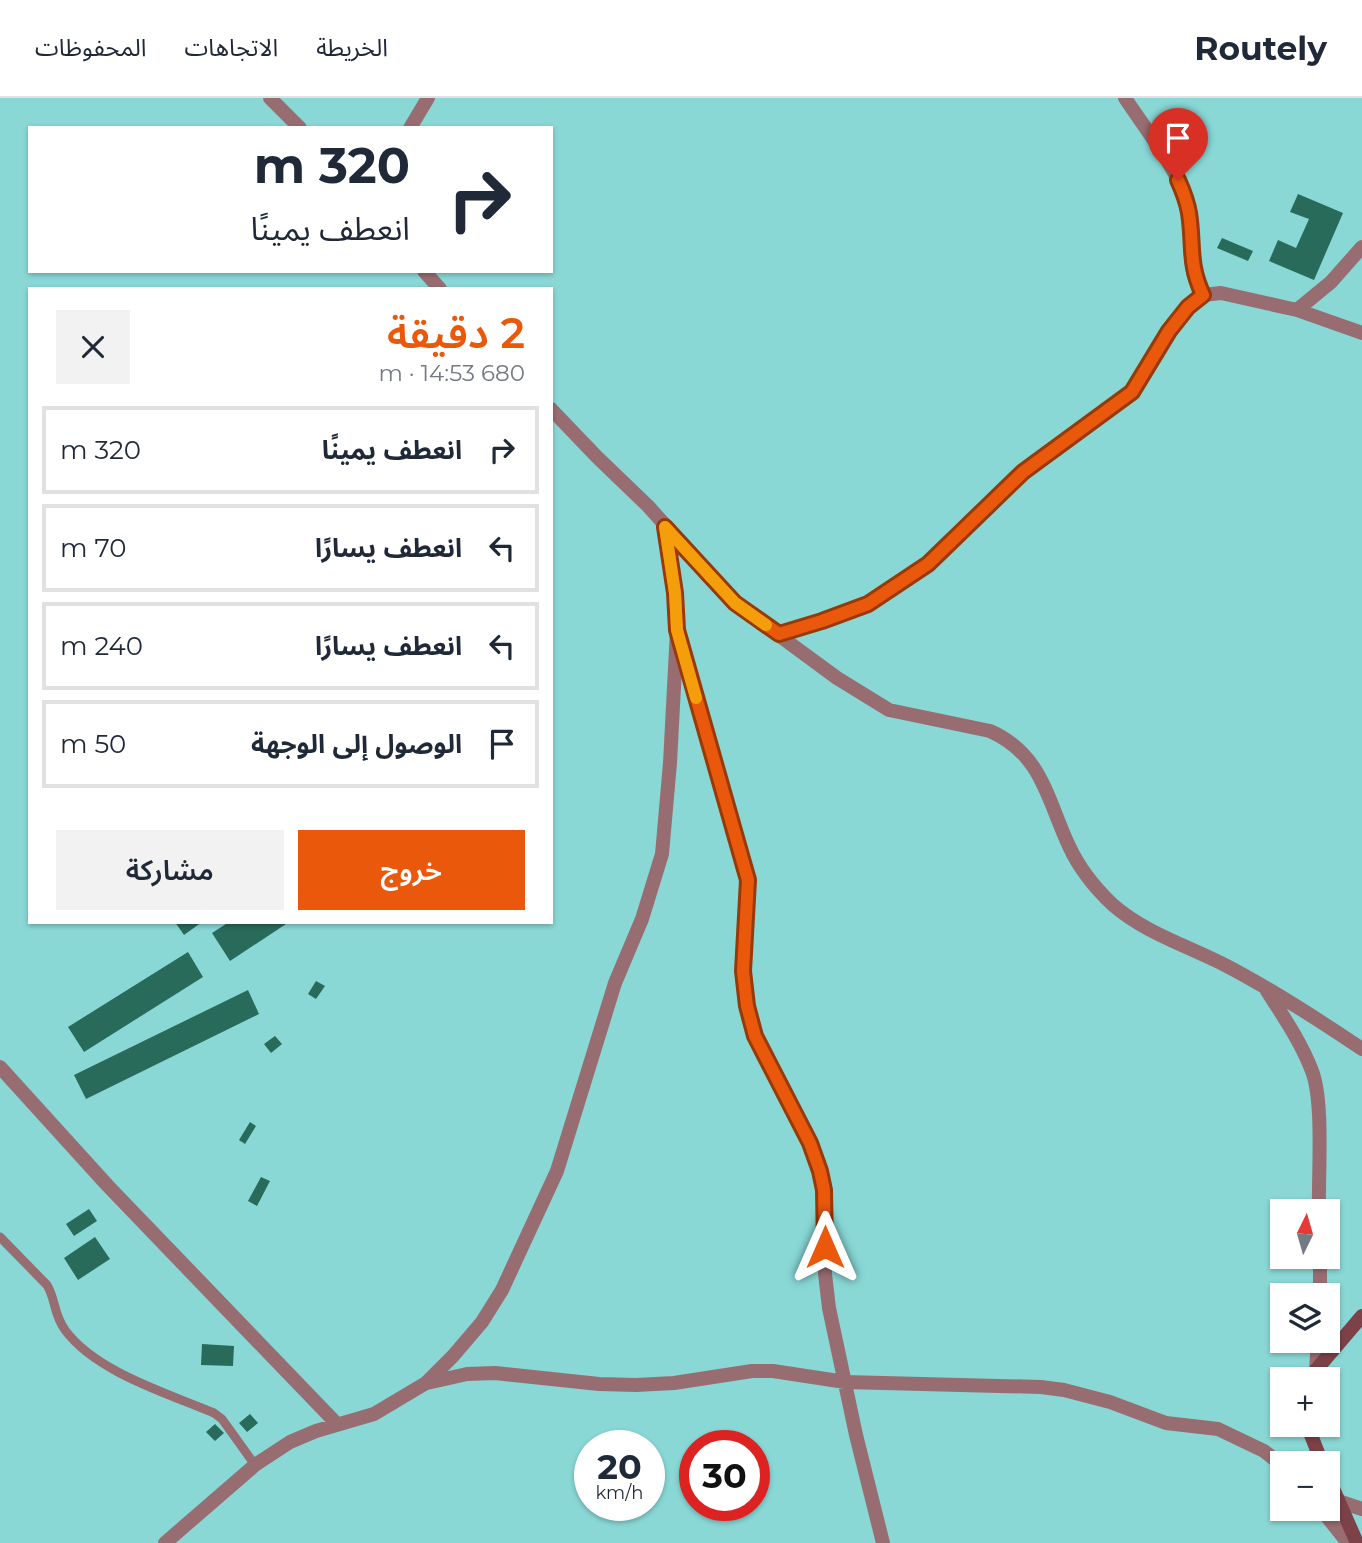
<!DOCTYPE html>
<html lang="ar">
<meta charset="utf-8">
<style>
:root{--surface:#fff;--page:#f2f2f3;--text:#1f2937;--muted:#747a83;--line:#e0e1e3;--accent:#ea580c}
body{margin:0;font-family:Montserrat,"Noto Sans Arabic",sans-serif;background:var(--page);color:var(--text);direction:rtl;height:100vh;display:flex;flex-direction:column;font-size:26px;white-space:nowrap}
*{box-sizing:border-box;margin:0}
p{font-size:23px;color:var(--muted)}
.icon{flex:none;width:38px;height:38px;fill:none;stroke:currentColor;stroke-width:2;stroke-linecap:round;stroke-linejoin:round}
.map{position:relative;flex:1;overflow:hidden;direction:ltr}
.details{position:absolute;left:28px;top:189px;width:525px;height:637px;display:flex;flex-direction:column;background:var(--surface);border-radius:0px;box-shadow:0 2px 5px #0004;direction:rtl}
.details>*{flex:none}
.hud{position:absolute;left:28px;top:28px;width:525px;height:147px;border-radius:0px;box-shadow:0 2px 5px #0004;direction:rtl;background:#fff;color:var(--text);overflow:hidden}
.needle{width:46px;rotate:5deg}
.buttons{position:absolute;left:1270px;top:1101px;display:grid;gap:14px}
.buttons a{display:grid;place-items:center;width:70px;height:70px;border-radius:0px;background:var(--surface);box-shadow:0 2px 5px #0004;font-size:35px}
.speed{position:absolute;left:574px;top:1332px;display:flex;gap:14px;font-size:35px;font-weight:700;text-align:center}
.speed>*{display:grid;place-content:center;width:91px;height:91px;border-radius:50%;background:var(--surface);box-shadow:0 2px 5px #0004;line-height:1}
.speed small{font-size:18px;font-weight:400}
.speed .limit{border:10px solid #d22;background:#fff;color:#111}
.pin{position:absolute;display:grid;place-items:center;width:60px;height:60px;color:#fff;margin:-72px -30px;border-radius:50% 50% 50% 0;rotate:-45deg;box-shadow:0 0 7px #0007}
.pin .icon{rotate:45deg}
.me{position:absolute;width:77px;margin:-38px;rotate:0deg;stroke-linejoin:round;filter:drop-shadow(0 0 5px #0008)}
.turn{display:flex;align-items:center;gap:24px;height:147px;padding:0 28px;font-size:32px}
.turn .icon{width:91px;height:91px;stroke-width:2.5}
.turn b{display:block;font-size:49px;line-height:60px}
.round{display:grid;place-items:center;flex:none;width:74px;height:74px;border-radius:0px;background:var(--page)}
.headline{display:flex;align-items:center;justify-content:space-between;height:119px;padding:0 28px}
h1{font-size:42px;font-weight:600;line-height:52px;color:var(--accent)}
.action{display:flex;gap:14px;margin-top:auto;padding:14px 28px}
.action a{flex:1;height:80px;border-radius:0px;background:var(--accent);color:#fff;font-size:28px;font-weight:600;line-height:80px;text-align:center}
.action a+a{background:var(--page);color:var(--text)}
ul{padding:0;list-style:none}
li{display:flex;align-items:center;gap:21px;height:88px;margin:0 14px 10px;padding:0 14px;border:4px solid var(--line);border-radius:0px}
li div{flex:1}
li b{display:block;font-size:26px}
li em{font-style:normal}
header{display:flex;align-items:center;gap:42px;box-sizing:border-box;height:98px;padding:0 35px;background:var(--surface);border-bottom:2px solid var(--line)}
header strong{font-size:33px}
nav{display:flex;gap:38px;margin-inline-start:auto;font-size:24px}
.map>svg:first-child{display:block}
.building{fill:#286b5a}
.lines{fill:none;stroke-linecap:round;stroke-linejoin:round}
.lane{stroke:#986d71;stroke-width:9}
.street{stroke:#986d71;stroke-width:14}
.secondary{stroke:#7d4148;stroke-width:14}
.route-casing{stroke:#983908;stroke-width:18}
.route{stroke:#ea580c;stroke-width:12}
.slow{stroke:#f59e0b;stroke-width:12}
</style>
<header>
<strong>Routely</strong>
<nav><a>الخريطة</a><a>الاتجاهات</a><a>المحفوظات</a></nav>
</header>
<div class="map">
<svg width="1362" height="1445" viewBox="0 0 1362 1445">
<rect width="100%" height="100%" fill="#89d8d6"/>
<path class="building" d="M1298 96 1343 115 1314 182 1269 163 1278 142 1296 150 1309 121 1290 114Z
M1222 140 1253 153 1248 163 1217 150Z
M175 824H202L184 837Z
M229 824H289L230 863 212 835Z
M188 854 203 879 84 954 68 929Z
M316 883 325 888 316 901 308 896Z
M248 892 259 916 86 1001 74 977Z
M275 938 282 946 271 955 264 946Z
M250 1024 256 1028 245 1046 239 1042Z
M261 1079 270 1083 257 1108 248 1103Z
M89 1111 97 1123 74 1138 66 1126Z
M95 1139 110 1161 78 1182 64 1160Z
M202 1246 234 1248 233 1268 201 1267Z
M250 1316 258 1325 247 1334 239 1325Z
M215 1326 224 1335 215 1343 206 1334Z"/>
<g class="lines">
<path class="lane" d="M0 1139 47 1187C56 1202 53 1215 65 1232 96 1274 167 1295 214 1315L222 1321 255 1367"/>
<path class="street" d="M270 0 300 30
M1125 0C1144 29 1177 70 1186 102 1193 127 1187 153 1194 178 1196 184 1200 191 1203 197
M410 30 428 0
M424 173 440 191
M1297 212 1331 184 1362 149
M551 311 597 359 648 408 735 505 837 580 889 612 990 633C1042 656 1047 701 1069 748 1079 770 1095 790 1113 807 1144 834 1185 847 1221 865 1270 890 1316 920 1362 951
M779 536 822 523 868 506 928 466 1023 374 1132 294 1169 233 1188 209 1203 197 1221 195 1297 212 1362 235
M681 547 749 782 743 873 747 908 755 938 809 1045 820 1073 824 1092 825 1176 829 1210 856 1337 883 1445
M1267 893C1283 918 1301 944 1312 973 1324 1004 1318 1077 1319 1113
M0 969 108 1088 337 1326
M1320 1197V1158
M1316 1272 1318 1242
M427 1285 467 1276 495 1275 599 1286 636 1287 674 1285 752 1273H773L845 1284 1041 1289 1064 1292 1110 1304 1166 1325 1218 1331 1264 1353 1283 1368
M1338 1403 1362 1411
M1320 1410 1348 1445
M165 1445 255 1367 290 1344 316 1333 374 1316 426 1285 453 1258 482 1224 502 1192 557 1073 615 885 642 821 662 756 670 665 677 532 675 495 665 429"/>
<path class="secondary" d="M1312 1281 1316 1272 1362 1218
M1309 1326 1311 1337 1322 1365
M1328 1379 1357 1445"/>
</g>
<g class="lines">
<defs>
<path id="route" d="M825 1149 824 1092 820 1073 810 1045 755 938 747 908 743 873 748 782 677 532 675 495 665 429 735 505 779 536 822 523 868 506 928 466 1023 374 1132 294 1169 233 1188 209 1203 197C1188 165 1194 147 1189 115 1187 103 1183 93 1178 82"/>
</defs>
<use href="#route" class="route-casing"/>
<use href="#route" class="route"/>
<path class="slow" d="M696 600 677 532 675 495 665 429 735 505 766 527"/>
</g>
</svg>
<div class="buttons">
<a><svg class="needle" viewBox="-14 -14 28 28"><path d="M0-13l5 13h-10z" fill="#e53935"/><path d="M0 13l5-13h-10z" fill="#747a83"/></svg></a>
<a><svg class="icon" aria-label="layers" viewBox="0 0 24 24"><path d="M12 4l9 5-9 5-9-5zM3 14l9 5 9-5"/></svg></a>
<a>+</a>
<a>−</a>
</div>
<div class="speed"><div>20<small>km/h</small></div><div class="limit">30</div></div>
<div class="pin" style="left:1178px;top:82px;background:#d93025"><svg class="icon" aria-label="arrive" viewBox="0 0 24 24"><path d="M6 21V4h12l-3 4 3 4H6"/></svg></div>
<svg class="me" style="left:825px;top:1149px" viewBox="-20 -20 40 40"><path d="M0-17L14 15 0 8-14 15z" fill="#ea580c" stroke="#fff" stroke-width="4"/></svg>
<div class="hud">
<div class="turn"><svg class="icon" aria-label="right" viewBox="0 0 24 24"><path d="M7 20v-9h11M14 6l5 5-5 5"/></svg><div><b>320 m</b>انعطف يمينًا</div></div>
</div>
<section class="details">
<div class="headline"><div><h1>2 دقيقة</h1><p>680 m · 14:53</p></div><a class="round"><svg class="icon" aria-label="close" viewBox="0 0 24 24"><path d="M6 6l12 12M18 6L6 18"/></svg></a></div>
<ul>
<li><svg class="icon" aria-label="right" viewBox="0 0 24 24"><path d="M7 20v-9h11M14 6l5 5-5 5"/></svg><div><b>انعطف يمينًا</b></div><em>320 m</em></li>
<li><svg class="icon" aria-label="left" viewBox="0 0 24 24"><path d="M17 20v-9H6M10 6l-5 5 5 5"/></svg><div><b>انعطف يسارًا</b></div><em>70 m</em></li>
<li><svg class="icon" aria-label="left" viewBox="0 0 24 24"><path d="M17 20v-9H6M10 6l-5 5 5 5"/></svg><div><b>انعطف يسارًا</b></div><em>240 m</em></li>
<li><svg class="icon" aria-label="arrive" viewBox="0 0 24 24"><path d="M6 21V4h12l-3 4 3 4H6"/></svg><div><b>الوصول إلى الوجهة</b></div><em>50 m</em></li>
</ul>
<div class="action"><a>خروج</a><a>مشاركة</a></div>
</section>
</div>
